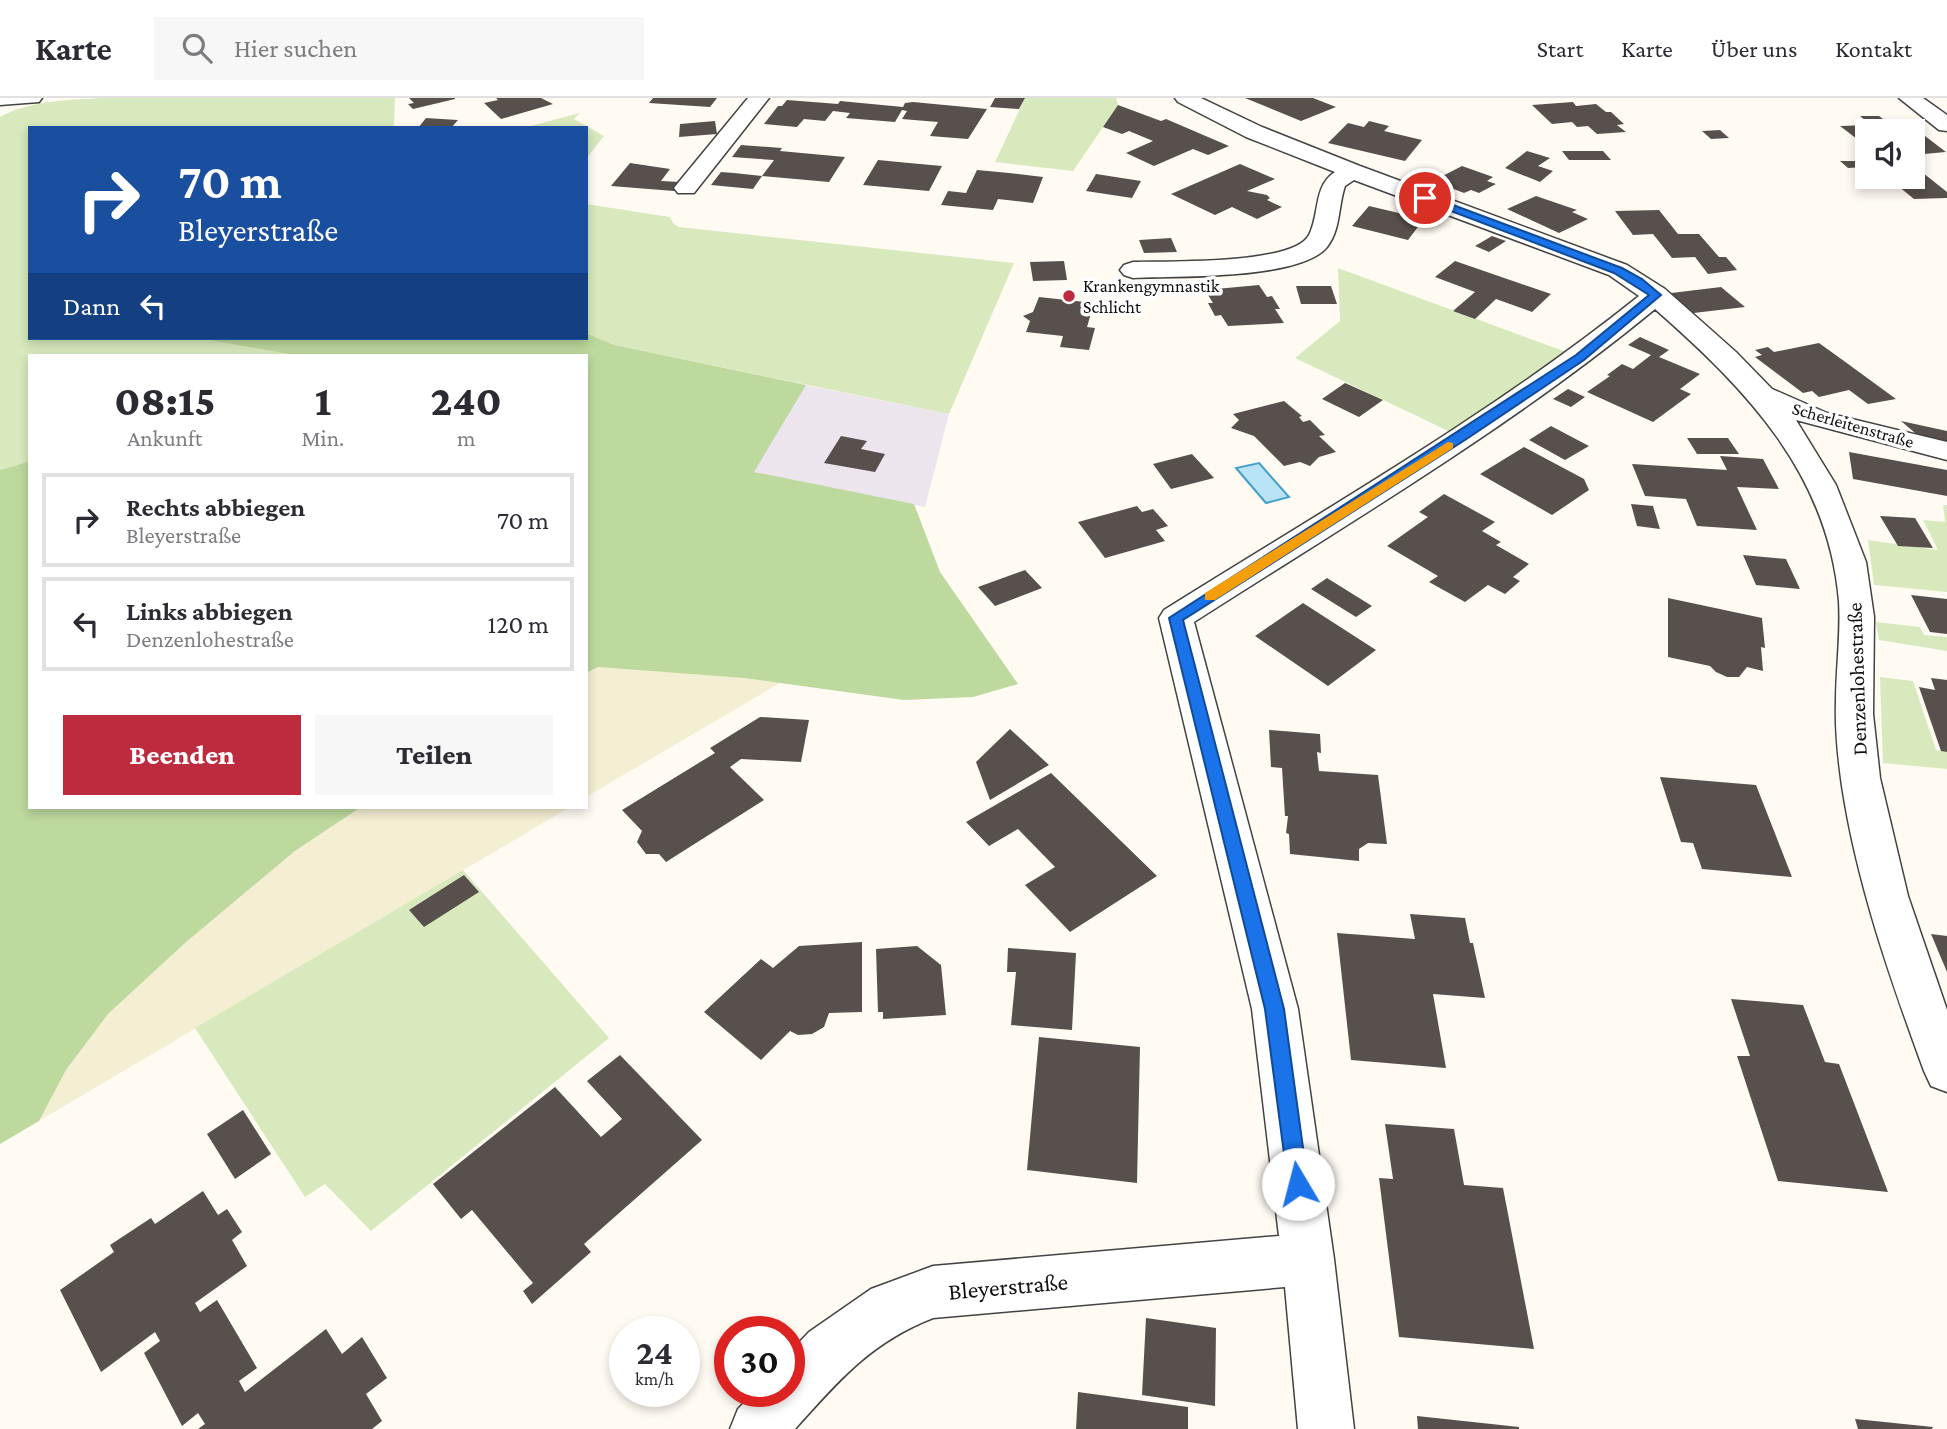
<!DOCTYPE html>
<html lang="de">
<meta charset="utf-8">
<style>
:root{--surface:#fff;--page:#f7f7f7;--text:#2b2b33;--muted:#7c7c81;--line:#e1e1e2;--accent:#bd2b3f}
body{margin:0;font-family:"Crimson Pro",serif;background:var(--page);color:var(--text);height:100vh;display:flex;flex-direction:column;font-size:26px;white-space:nowrap}
*{box-sizing:border-box;margin:0}
p{font-size:23px;color:var(--muted)}
.icon{flex:none;width:38px;height:38px;fill:none;stroke:currentColor;stroke-width:2;stroke-linecap:round;stroke-linejoin:round}
.map{position:relative;flex:1;overflow:hidden}
.side{position:absolute;left:28px;top:256px;width:560px;height:455px;display:flex;flex-direction:column;background:var(--surface);border-radius:0px;box-shadow:0 4px 10px #0003}
.side>*{flex:none}
.top-card{position:absolute;left:28px;top:28px;width:560px;height:214px;border-radius:0px;box-shadow:0 4px 10px #0003;background:#1a4fa0;color:#fff;overflow:hidden}
.fabs{position:absolute;left:1855px;top:21px;display:grid;gap:14px}
.fabs a{display:grid;place-items:center;width:70px;height:70px;border-radius:0px;background:var(--surface);box-shadow:0 4px 10px #0003;font-size:35px}
.speed{position:absolute;left:609px;top:1218px;display:flex;gap:14px;font-size:35px;font-weight:700;text-align:center}
.speed>*{display:grid;place-content:center;width:91px;height:91px;border-radius:50%;background:var(--surface);box-shadow:0 4px 10px #0003;line-height:1}
.speed small{font-size:18px;font-weight:400}
.speed .limit{border:10px solid #d22;background:#fff;color:#111}
.pin{position:absolute;display:grid;place-items:center;width:60px;height:60px;color:#fff;margin:-30px;border:4px solid #fff;border-radius:50%;box-shadow:0 2px 7px #0007}
.me{position:absolute;width:77px;margin:-38px;rotate:352deg;stroke-linejoin:round;filter:drop-shadow(0 0 5px #0008)}
.turn{display:flex;align-items:center;gap:24px;height:147px;padding:0 35px;font-size:32px}
.turn .icon{width:91px;height:91px;stroke-width:2.5}
.turn b{display:block;font-size:49px;line-height:60px}
.then{display:flex;align-items:center;height:66px;padding:0 35px;background:#0003;gap:14px;font-size:26px}
.eta{display:flex;justify-content:space-evenly;align-items:center;height:119px;text-align:center}
.eta b{font-size:42px;font-weight:800;line-height:49px}
.cta{display:flex;gap:14px;margin-top:auto;padding:14px 35px}
.cta a{flex:1;height:80px;border-radius:0px;background:var(--accent);color:#fff;font-size:28px;font-weight:800;line-height:80px;text-align:center}
.cta a+a{background:var(--page);color:var(--text)}
ul{padding:0;list-style:none}
li{display:flex;align-items:center;gap:21px;height:94px;margin:0 14px 10px;padding:0 21px;border:4px solid var(--line);border-radius:0px}
li div{flex:1}
li b{display:block;font-size:26px}
li em{font-style:normal}
header{display:flex;align-items:center;gap:42px;box-sizing:border-box;height:98px;padding:0 35px;background:var(--surface);border-bottom:2px solid var(--line)}
header strong{font-size:33px}
nav{display:flex;gap:38px;margin-inline-start:auto;font-size:24px}
.search{width:490px;height:63px;background:var(--page);display:flex;align-items:center;gap:18px;box-sizing:border-box;padding:0 24px;border-radius:0px;color:var(--muted);font-size:26px}
.map>svg:first-child{display:block}
.industrial{fill:#ece5ee}
.farmland{fill:#f4efd3}
.green{fill:#d8e9bd}
.forest{fill:#bdd99d}
.water{fill:#b9e4f5;stroke:#42a0ca;stroke-width:2}
.building{fill:#58504c}
.lines{fill:none;stroke-linecap:round;stroke-linejoin:round}
.minor-casing{stroke:#434343;stroke-width:3}
.minor{fill:#fff;fill-rule:evenodd}
.route{fill:#1a73e8;stroke:#114b97;stroke-width:2}
.slow{fill:#f59e0b}
.poi-dot{fill:#bd2b3f;stroke:#fff;stroke-width:2.5}
.labels{text-anchor:middle;dominant-baseline:central;stroke-width:7;stroke-linejoin:round;paint-order:stroke}
.far-poi-label{font-size:18px;fill:#101010;stroke:#fff;text-anchor:start}
.far-street-label{font-size:18px;fill:#101010;stroke:#fff}
.street-label{font-size:21px;fill:#101010;stroke:#fff}
.near-street-label{font-size:24px;fill:#101010;stroke:#fff}
</style>
<header>
<strong>Karte</strong>
<div class="search"><svg class="icon" aria-label="search" viewBox="0 0 24 24"><circle cx="10" cy="10" r="6"/><path d="M15 15l6 6"/></svg>Hier suchen</div>
<nav><a>Start</a><a>Karte</a><a>Über uns</a><a>Kontakt</a></nav>
</header>
<div class="map">
<svg width="1947" height="1331" viewBox="0 0 1947 1331">
<rect width="100%" height="100%" fill="#fffbf3"/>
<path class="industrial" d="M806 287 949 316 925 409 753 375Z"/>
<path class="farmland" d="M598 569 742 580 780 585 586 699V575Z
M361 709H570L39 1023 66 972 108 916 185 845 295 753Z"/>
<path class="green" d="M104 0H395L394 26 393 30H30V240H198L293 257H30V363L0 372V19C31 2 69 2 104 0Z
M1025 0H1116L1118 7 1073 73 995 64Z
M580 15 574 21 604 38 586 61V30H523Z
M586 106 670 119 673 125 679 129 1014 165 949 316 613 247 586 235Z
M1338 170 1580 259 1461 339 1295 260 1340 223Z
M1943 407H1947V494L1874 487 1868 442 1938 452 1923 422 1945 424Z
M1876 524 1920 529 1924 537 1947 539V553L1879 542Z
M1880 579 1913 583 1936 652 1947 654V671L1883 665Z
M463 772 609 940 371 1133 325 1086 305 1099 195 930Z"/>
<path class="forest" d="M586 235 614 247 806 287 754 374 914 406 940 474 1018 586 973 599 904 602 743 580 598 569 586 575V257H293L198 240H586Z
M30 363V709H361L295 753 185 845 108 916 66 972 39 1023 0 1046V372Z"/>
<path class="water" d="M1259 365 1289 399 1266 405 1236 370Z"/>
<path class="building" d="M409 0H455V1L413 11 408 6 414 5Z
M496 0H541L553 6 501 21 484 5 498 2Z
M653 0H717L710 9 649 5Z
M995 0H1025L1019 11 990 9Z
M1245 0H1313L1336 9 1301 23Z
M787 2 838 6 840 3 903 9 905 5 913 4 987 11 968 41 930 38 938 24 902 21 907 13 902 12 895 24 846 20 850 15 833 13 825 23 804 21 797 29 764 26 778 8H782Z
M1573 4 1576 8 1596 6 1606 14H1611L1624 26 1617 27 1626 34 1597 36 1588 28 1577 29 1572 24 1552 26 1532 7Z
M1118 7 1161 23 1166 21 1229 48 1208 57 1193 51 1154 68 1126 55 1153 43 1129 33 1122 36 1103 29Z
M1860 18H1879L1886 23 1904 22 1946 54 1913 57V33H1867V41H1857L1840 28 1871 27Z
M426 20 458 22 451 30H418Z
M715 23 717 36 679 39 680 26Z
M1369 23 1389 28 1384 33 1422 42 1405 63 1328 45 1348 25 1364 29Z
M1720 32 1729 40 1711 41 1702 33Z
M741 47 782 50 780 53 845 59 829 84 762 78 774 62 732 59Z
M1527 53 1550 60 1538 68 1553 73 1540 84 1505 70Z
M1562 53H1603L1611 62H1569Z
M878 62 909 65 942 68 929 93 863 87Z
M1840 63H1867V69L1848 70Z
M630 65 670 71 661 83 680 84 674 93 611 88Z
M1240 66 1275 81 1247 93 1267 97 1270 100 1267 102 1282 109 1257 121 1232 109 1215 117 1171 96Z
M1913 67 1947 94V100L1914 101 1887 79H1913Z
M1462 68 1493 79 1487 83 1496 86 1479 95 1471 92 1464 95 1433 83Z
M977 72 1009 75 1043 79 1033 105 998 101 993 112 941 107 948 93 966 95Z
M721 74 734 75 762 78 753 91 711 87Z
M1096 76 1141 83 1132 100 1086 93Z
M1536 98 1577 112 1572 114 1588 121 1559 135 1507 111Z
M1369 108 1424 121 1408 142 1352 128Z
M1659 112 1678 136H1699L1719 159H1726L1737 172 1708 176 1695 159 1672 160 1653 136 1633 137 1615 113Z
M1492 138 1506 143 1489 154 1475 148Z
M1171 140 1177 154 1144 155 1139 142Z
M1064 163 1067 182 1033 183 1030 164Z
M1455 163 1551 196 1532 214 1496 201 1475 221 1453 213 1475 194 1435 179Z
M1259 187 1267 199 1272 198 1280 211H1275L1284 225 1228 228 1221 217 1215 218 1208 205H1213L1205 192Z
M1296 188H1331L1337 206H1301Z
M1721 189 1745 209 1685 216 1663 196Z
M1039 199 1094 205 1087 229 1095 230 1089 252 1060 249 1063 238 1026 234 1030 223 1023 218 1033 214Z
M1640 239 1669 252 1659 259 1700 276 1680 291 1691 296 1653 324 1587 294 1610 278 1607 277 1622 266 1633 271 1651 257 1628 247Z
M1819 245 1844 263 1896 301 1868 306 1849 292 1819 299 1812 293 1803 295 1755 259 1762 257 1755 252 1768 249 1774 254Z
M1345 285 1383 302 1359 319 1322 301Z
M1568 291 1585 299 1571 309 1553 301Z
M1284 303 1302 318 1299 319 1303 324 1310 322 1325 337 1319 338 1336 354 1319 359 1310 368 1300 364 1284 368 1254 338 1231 330 1239 322 1233 316Z
M1901 323 1947 333V346L1921 340Z
M1551 328 1589 348 1565 362 1529 342Z
M841 338 867 343 861 351 885 356 875 374 824 365Z
M1687 340H1728L1739 356H1697Z
M1524 349 1584 381 1589 392 1552 417 1480 376Z
M1849 354 1947 372V398L1853 381Z
M1192 356 1214 380 1171 391 1153 366Z
M1720 358 1763 361 1779 391 1737 389 1757 432 1697 428 1686 401 1645 398 1632 366 1727 372Z
M1444 396 1495 424 1482 433 1501 444 1496 447 1529 466 1513 479 1520 483 1505 496 1488 487 1465 504 1429 484 1438 478 1387 448 1428 419 1419 414Z
M1631 406 1653 408 1660 431 1637 428Z
M1137 408 1142 414 1153 411 1168 428 1156 432 1165 443 1105 460 1078 424Z
M1880 418 1915 420 1933 450 1898 448Z
M1743 457 1786 461 1800 491 1756 487Z
M1025 472 1042 490 995 508 978 489Z
M1327 480 1372 508 1356 519 1311 491Z
M1911 497 1947 501V536L1930 534Z
M1668 500 1762 520 1765 550 1761 549 1763 573 1747 569 1739 579H1727L1716 574 1710 568 1668 559Z
M1303 505 1376 552 1328 588 1255 538Z
M1931 580 1947 582V654L1941 653 1919 589 1935 592Z
M760 619 809 622 801 664 741 661 730 669 764 702 666 764 659 756H646L637 744 642 733 622 712 715 655 710 650Z
M1010 631 1049 667 990 702 976 664Z
M1269 632 1320 636 1321 655 1317 654 1319 673 1378 677 1387 746 1368 745 1359 751V763L1290 756 1289 736 1286 735 1288 718H1285L1282 670 1271 669Z
M1051 675 1157 778 1070 834 1025 787 1055 769 1018 731 989 748 966 724Z
M1660 679 1756 687 1792 779 1702 771 1693 745 1681 744Z
M464 777 479 794 424 829 409 812Z
M1410 816 1465 820 1470 845H1473L1485 900 1433 896 1446 970 1351 962 1337 835 1415 841Z
M1931 836 1947 838V874Z
M862 844V914L829 915 824 929 812 936 798 937 790 933 761 962 704 914 761 861 773 870 799 848Z
M917 848 941 867 946 917 883 921V914H878L876 851Z
M1008 850 1076 855 1072 932 1011 927 1016 874H1007Z
M1731 901 1803 907 1825 964 1839 966 1888 1094 1778 1083 1737 958H1750Z
M1039 939 1140 949 1137 1085 1027 1072Z
M620 957 702 1042 584 1146 591 1154 532 1206 523 1193 533 1185 472 1112 461 1121 433 1086 555 989 601 1039 622 1021 587 983Z
M243 1012 271 1056 235 1081 207 1036Z
M1385 1026 1454 1031 1464 1087 1503 1090 1534 1251 1399 1239 1379 1080 1393 1081Z
M203 1093 218 1117 227 1111 242 1134 232 1142 247 1168 195 1205 200 1214 217 1202 257 1270 239 1283 245 1294 326 1231 342 1256 362 1239 387 1280 366 1296 382 1323 372 1331H198L205 1326 198 1315 182 1328 144 1255 160 1243 155 1234 101 1274 60 1192 114 1154 110 1147 151 1120 155 1126Z
M1146 1220 1216 1230 1215 1308 1142 1297Z
M1078 1294 1188 1309V1331H1076Z
M1417 1318 1519 1329V1331H1418Z
M1855 1321 1933 1329 1932 1331H1858Z"/>
<g class="lines">
<defs>
<path id="minor" d="M0 0H42L39 4 0 7Z
M748 0H769L694 95H678L674 90 678 85Z
M1175 0H1201L1262 29 1360 68 1627 167 1665 191 1736 254 1772 291 1827 315 1947 344V362L1796 322 1836 387 1866 464 1874 519 1873 616 1880 680 1908 798 1947 912V994L1931 988 1924 973C1890 880 1857 786 1842 688 1838 660 1835 632 1836 604 1836 570 1841 537 1839 503 1828 375 1746 291 1655 211 1512 329 1350 424 1194 524L1298 911 1334 1161 1354 1331H1298L1285 1189 933 1220C871 1244 838 1283 795 1331H730L738 1311 755 1293H789V1255L809 1234 871 1191 933 1168 1279 1138 1252 911 1159 520 1164 512C1325 411 1491 317 1639 198L1609 177 1354 82 1345 88C1338 108 1341 131 1327 149 1300 182 1175 178 1133 180L1124 177 1120 172 1124 167 1133 164C1166 163 1294 167 1309 137 1320 116 1313 88 1335 74L1246 39 1178 4Z
M1899 0H1923L1947 17V33L1939 32Z"/>
</defs>
<use href="#minor" class="minor-casing"/>
<use href="#minor" class="minor"/>
</g>
<path class="route" d="M1422 98H1429L1622 170 1642 181 1661 197 1584 262 1465 342 1183 522 1284 911 1308 1086 1305 1093 1298 1096 1291 1093 1288 1086 1265 911 1169 520 1576 257 1649 197 1614 175 1422 102Z"/>
<path class="slow" d="M1448 344 1453 345V350L1215 502H1205V495Z"/>
<circle class="poi-dot" cx="1069" cy="198" r="7"/>
<g class="labels">
<g class="far-poi-label">
<text x="1083" y="188">Krankengymnastik<tspan x="1083" dy="21">Schlicht</tspan></text>
</g>
<g class="far-street-label">
<text transform="translate(1853 327) rotate(16)">Scherleitenstraße</text>
</g>
<g class="street-label">
<text transform="translate(1857 581) rotate(-92)">Denzenlohestraße</text>
</g>
<g class="near-street-label">
<text transform="translate(1008 1188) rotate(-5)">Bleyerstraße</text>
</g>
</g>
</svg>
<div class="fabs">
<a><svg class="icon" aria-label="sound" viewBox="0 0 24 24"><path d="M4 9h4l5-4v14l-5-4H4zM17 9q2 3 0 6"/></svg></a>
</div>
<div class="speed"><div>24<small>km/h</small></div><div class="limit">30</div></div>
<div class="pin" style="left:1425px;top:100px;background:#d93025"><svg class="icon" aria-label="arrive" viewBox="0 0 24 24"><path d="M6 21V4h12l-3 4 3 4H6"/></svg></div>
<svg class="me" style="left:1298px;top:1086px" viewBox="-20 -20 40 40"><circle r="19" fill="#fff"/><path d="M0-13L10 11 0 6-10 11z" fill="#1a73e8"/></svg>
<div class="top-card">
<div class="turn"><svg class="icon" aria-label="right" viewBox="0 0 24 24"><path d="M7 20v-9h11M14 6l5 5-5 5"/></svg><div><b>70 m</b>Bleyerstraße</div></div>
<div class="then">Dann<svg class="icon" aria-label="left" viewBox="0 0 24 24"><path d="M17 20v-9H6M10 6l-5 5 5 5"/></svg></div>
</div>
<section class="side">
<div class="eta">
<div><b>08:15</b><p>Ankunft</p></div>
<div><b>1</b><p>Min.</p></div>
<div><b>240</b><p>m</p></div>
</div>
<ul>
<li><svg class="icon" aria-label="right" viewBox="0 0 24 24"><path d="M7 20v-9h11M14 6l5 5-5 5"/></svg><div><b>Rechts abbiegen</b><p>Bleyerstraße</p></div><em>70 m</em></li>
<li><svg class="icon" aria-label="left" viewBox="0 0 24 24"><path d="M17 20v-9H6M10 6l-5 5 5 5"/></svg><div><b>Links abbiegen</b><p>Denzenlohestraße</p></div><em>120 m</em></li>
</ul>
<div class="cta"><a>Beenden</a><a>Teilen</a></div>
</section>
</div>
